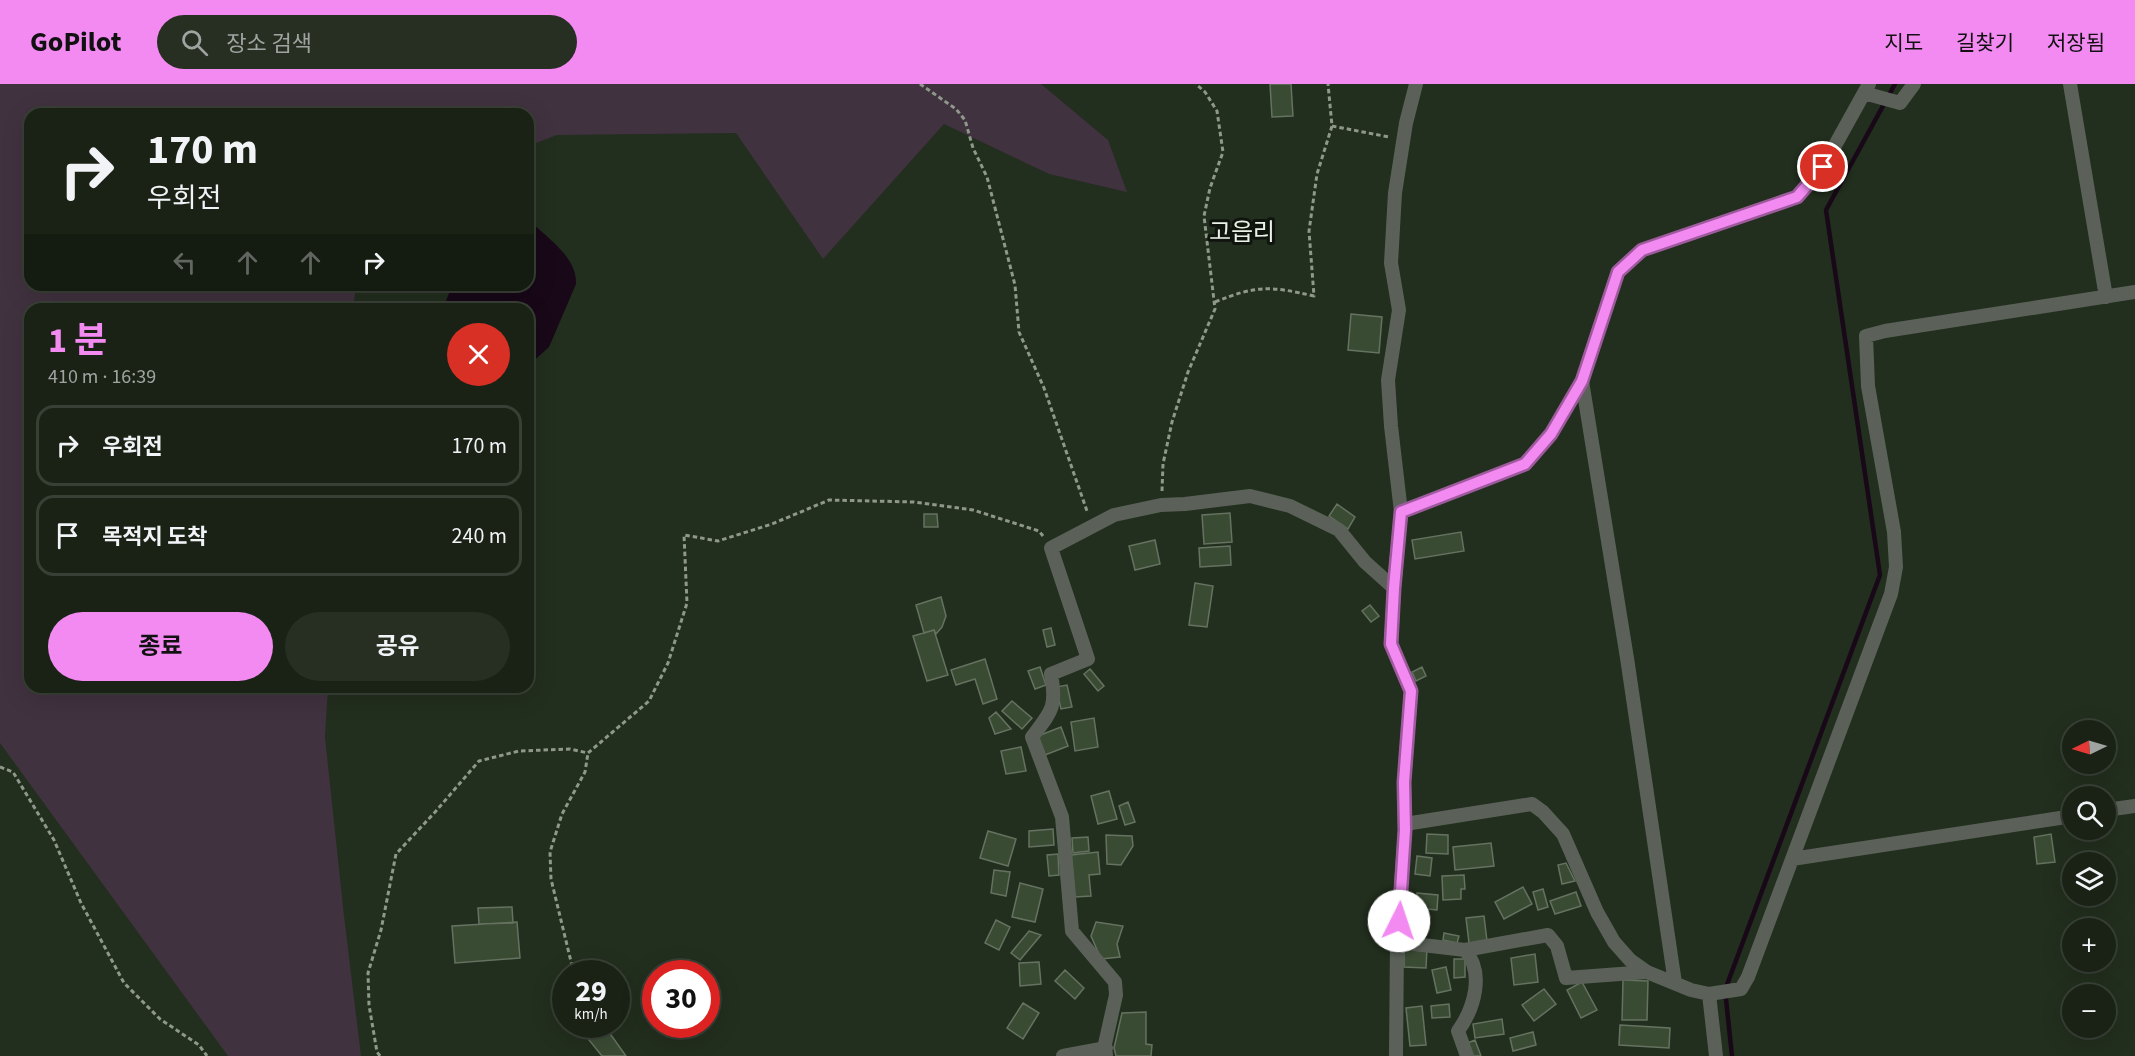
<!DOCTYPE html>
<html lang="ko">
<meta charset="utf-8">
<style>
:root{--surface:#1a2216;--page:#272f23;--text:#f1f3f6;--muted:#9fa4a1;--line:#383f35;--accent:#f38af2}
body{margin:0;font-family:"Source Sans 3","Noto Sans KR",sans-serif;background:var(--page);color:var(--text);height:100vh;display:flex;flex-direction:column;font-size:22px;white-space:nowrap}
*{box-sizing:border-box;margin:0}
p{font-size:20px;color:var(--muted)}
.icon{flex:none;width:33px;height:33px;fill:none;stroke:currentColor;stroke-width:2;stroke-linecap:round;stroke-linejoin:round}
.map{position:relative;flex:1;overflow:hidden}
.drawer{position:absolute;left:24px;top:219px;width:510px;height:390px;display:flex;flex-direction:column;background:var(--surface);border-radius:18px;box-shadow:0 6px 24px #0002,0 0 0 2px var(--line)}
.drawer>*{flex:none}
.banner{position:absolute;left:24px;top:24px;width:510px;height:183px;border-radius:18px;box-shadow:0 6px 24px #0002,0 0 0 2px var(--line);background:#1a2216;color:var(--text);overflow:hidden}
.needle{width:39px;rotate:265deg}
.tools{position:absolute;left:2062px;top:636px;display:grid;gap:12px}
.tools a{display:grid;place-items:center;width:54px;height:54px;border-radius:50%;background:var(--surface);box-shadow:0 6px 24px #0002,0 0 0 2px var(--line);font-size:30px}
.speed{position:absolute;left:552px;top:876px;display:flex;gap:12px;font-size:30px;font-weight:700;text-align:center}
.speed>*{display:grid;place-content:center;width:78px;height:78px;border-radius:50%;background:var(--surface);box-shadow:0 6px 24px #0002,0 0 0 2px var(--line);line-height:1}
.speed small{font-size:15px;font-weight:400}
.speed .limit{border:9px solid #d22;background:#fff;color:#111}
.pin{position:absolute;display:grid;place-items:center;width:51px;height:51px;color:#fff;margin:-26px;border:3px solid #fff;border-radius:50%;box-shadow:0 2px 6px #0007}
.me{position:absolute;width:66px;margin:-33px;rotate:4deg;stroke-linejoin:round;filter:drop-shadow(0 0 4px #0008)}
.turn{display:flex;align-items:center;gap:21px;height:126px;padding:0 24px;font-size:27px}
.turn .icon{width:78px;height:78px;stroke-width:2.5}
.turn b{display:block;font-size:42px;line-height:51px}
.lanes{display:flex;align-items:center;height:57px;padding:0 24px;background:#0003;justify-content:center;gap:30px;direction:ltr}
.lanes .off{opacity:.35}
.round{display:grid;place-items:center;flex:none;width:63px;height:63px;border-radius:32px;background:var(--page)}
.overview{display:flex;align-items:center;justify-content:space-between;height:102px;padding:0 24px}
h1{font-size:36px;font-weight:700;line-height:45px;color:var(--accent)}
.cta{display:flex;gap:12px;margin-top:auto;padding:12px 24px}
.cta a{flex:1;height:69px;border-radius:36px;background:var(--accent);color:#111;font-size:24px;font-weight:700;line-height:69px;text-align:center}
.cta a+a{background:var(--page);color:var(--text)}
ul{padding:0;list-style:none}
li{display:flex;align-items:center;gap:18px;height:81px;margin:0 12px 9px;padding:0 12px;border:3px solid var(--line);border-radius:18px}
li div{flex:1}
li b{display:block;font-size:22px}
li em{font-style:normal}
header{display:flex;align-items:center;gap:36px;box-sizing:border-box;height:84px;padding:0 30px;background:var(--accent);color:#111}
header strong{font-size:28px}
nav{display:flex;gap:33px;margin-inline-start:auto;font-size:21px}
.search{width:420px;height:54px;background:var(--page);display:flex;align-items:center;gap:15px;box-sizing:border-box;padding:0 21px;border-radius:33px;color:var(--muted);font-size:22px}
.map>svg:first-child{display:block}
.green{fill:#40323f}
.water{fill:#180818}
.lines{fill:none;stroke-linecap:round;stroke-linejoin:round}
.stream{stroke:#180818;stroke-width:4.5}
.building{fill:#3a4b34;stroke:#657260;stroke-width:1.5}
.path{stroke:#8f988b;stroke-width:3;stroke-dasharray:4.5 3;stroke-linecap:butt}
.minor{stroke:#5b6159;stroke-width:14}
.route-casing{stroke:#9e5a9d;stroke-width:15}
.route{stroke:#f38af2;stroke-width:10}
.labels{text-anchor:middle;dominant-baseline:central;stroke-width:6;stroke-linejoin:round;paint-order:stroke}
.quarter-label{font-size:24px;fill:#eaf2e7;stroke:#0f140d}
</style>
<header>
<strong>GoPilot</strong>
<div class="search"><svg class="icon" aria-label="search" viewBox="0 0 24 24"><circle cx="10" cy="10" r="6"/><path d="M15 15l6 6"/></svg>장소 검색</div>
<nav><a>지도</a><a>길찾기</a><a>저장됨</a></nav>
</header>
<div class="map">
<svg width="2135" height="972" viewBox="0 0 2135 972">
<rect width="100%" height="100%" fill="#222e1e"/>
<path class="green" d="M0 0H1041L1108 56 1127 108 1049 90 944 40 823 175 736 49 557 51 528 62V30H30V201H356L353 225H30V603H328L325 653 344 832 361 972H228L0 659Z"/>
<path class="water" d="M528 138 533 140C550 156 577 174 576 200L549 263 528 282V225H443L452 201H528Z"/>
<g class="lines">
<path class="stream" d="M1732 972 1725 906 1880 491 1826 126 1895 0"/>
</g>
<path class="building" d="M1270 0H1291L1293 32 1272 33Z
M1351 230 1382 233 1379 269 1348 266Z
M1337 420 1355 433 1348 445 1329 432Z
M1230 429 1232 458 1204 460 1202 431Z
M924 430H937L938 443H924Z
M1461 448 1464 467 1415 475 1412 456Z
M1155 456 1160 480 1135 486 1129 462Z
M1230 462 1231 481 1200 483 1199 464Z
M1195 499 1213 502 1207 543 1189 541Z
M941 513 946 532 942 543 936 550 934 546 924 549 916 521Z
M1370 521 1379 532 1371 538 1362 527Z
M1051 544 1055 561 1047 563 1043 546Z
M934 546 948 591 927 597 913 552Z
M985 575 997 615 983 620 975 595 956 601 951 586Z
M1040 583 1046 601 1035 605 1028 587Z
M1422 583 1426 592 1416 597 1412 588Z
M1090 585 1104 602 1098 607 1084 590Z
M1067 601 1072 623 1061 625 1056 603Z
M1012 617 1032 634 1022 645 1002 627Z
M996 628 1011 645 995 650 989 634Z
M1094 634 1098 663 1075 667 1071 638Z
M1061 643 1068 662 1045 671 1038 652Z
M1021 663 1026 687 1006 690 1001 667Z
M1109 707 1117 735 1098 740 1091 712Z
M1128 718 1135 738 1125 741 1119 722Z
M1053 745 1054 761 1029 763V747Z
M988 747 1016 755 1008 782 980 774Z
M1427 750 1448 751V770L1426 769Z
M2051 750 2055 778 2037 780 2034 753Z
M1106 751 1132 752 1133 762 1121 781 1107 780Z
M1088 753 1089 767 1073 769 1072 754Z
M1491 759 1494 782 1455 786 1453 763Z
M1098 768 1100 790 1089 791 1091 812 1075 813 1071 771Z
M1058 770 1059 791 1049 792 1047 771Z
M1417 772 1432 774 1430 792 1415 790Z
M1566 779 1575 797 1562 800 1558 781Z
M994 786 1010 788 1006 812 991 809Z
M1464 791 1465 805H1461V815L1443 816 1442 792Z
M1020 799 1043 805 1035 838 1012 833Z
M1523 803 1532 820 1504 835 1495 818Z
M1543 805 1548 823 1538 826 1533 808Z
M1576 808 1581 822 1555 830 1550 817Z
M1417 809 1438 811 1437 826 1416 824Z
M512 823 513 839 479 840 478 824Z
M1484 832 1487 857 1469 859 1466 834Z
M996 836 1010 843 999 866 985 859Z
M517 838 520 874 455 879 452 842Z
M1096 838 1123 842 1117 860 1120 873 1101 875 1091 852Z
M1029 847 1041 851 1020 876 1011 869Z
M1444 849 1459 852 1457 859 1443 856Z
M1404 864H1427L1426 884 1404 883Z
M1535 870 1538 898 1514 901 1511 874Z
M1454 875H1465V893L1454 894Z
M1039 878 1041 900 1020 902 1019 879Z
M1446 883 1451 906 1437 909 1432 886Z
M1065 886 1084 904 1075 915 1055 897Z
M1623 896 1648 897 1647 936H1622Z
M1582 898 1597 926 1581 934 1567 906Z
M1544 905 1556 920 1534 937 1522 921Z
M1023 919 1039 929 1023 955 1007 944Z
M1449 920 1450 933 1432 934 1431 922Z
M1422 922 1426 961 1410 962 1406 924Z
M1146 928V960L1152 961 1151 972H1116L1114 964 1122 929Z
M1502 935 1504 950 1475 954 1473 940Z
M1620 941 1670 944 1669 964 1619 961Z
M606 944 626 972H602L589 956Z
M1533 948 1536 961 1513 967 1510 954Z
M1475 956 1481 972H1471L1465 960Z"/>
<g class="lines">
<path class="path" d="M920 0 956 25 965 36 973 64 987 93 1015 201 1019 248 1044 304 1087 427 1085 429
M1332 42 1389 53
M1215 218C1257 201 1270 202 1314 212L1309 147 1317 90 1332 42 1328 0
M1162 407 1163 380 1172 338 1188 288 1215 225 1204 132 1210 104 1223 68 1217 27 1205 8 1196 0
M0 683 13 688 54 756 81 819 124 899 160 935 199 961 207 972
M574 890 551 795 550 768 562 730 585 688 588 669
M591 940 592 944
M380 972 377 968 369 921 368 889 381 846 396 770 436 727 479 677 519 667 570 665 588 669 649 617 668 579 687 519 684 451 718 457 772 440 829 416 914 418 973 426 1039 447 1043 452"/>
<path class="minor" d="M2070 0 2106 213
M1864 9 1900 19 1914 0
M1582 297 1627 574 1675 899
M1401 428 1391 342 1388 296 1399 226 1391 179 1395 109 1406 39 1416 0
M2106 726 2135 722
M1405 740 1532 720 1543 728 1563 750 1597 828 1614 858 1630 876 1647 888 1691 906 1709 910 1741 905 1748 893 1891 510 1896 483 1894 448 1868 302 1866 252 1885 247 2135 208
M1792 775 2073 732
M1397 858 1465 866C1485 889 1474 925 1458 947L1467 972
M1465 866 1548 851 1557 862 1566 894 1647 888
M1709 910 1716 972
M1063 972 1106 964
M1106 972 1105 960 1116 911 1115 898 1072 847 1062 733 1032 653C1052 627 1057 623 1051 590L1088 575 1051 464 1114 431 1161 421 1185 420 1250 412 1290 422 1339 446 1365 478 1394 504
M1396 972 1397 858 1405 745 1404 698 1411 607 1391 560 1394 504 1401 428 1525 380 1551 350 1582 297 1618 188 1642 166 1797 113 1823 83 1869 0"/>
</g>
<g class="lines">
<defs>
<path id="route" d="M1399 837 1405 746 1404 698 1411 607 1391 560 1394 504 1401 428 1525 380 1551 350 1582 297 1618 188 1642 166 1797 113 1823 83"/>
</defs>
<use href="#route" class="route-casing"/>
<use href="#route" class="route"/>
</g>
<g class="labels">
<g class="quarter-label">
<text x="1242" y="148">고읍리</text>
</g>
</g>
</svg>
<div class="tools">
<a><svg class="needle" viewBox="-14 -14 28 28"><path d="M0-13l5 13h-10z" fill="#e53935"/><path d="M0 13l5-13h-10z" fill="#9fa4a1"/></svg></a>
<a><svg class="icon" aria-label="search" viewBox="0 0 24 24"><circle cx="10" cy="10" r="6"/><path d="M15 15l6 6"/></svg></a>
<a><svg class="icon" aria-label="layers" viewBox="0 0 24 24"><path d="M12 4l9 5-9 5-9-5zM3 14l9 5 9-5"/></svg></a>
<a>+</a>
<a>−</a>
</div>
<div class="speed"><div>29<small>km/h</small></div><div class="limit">30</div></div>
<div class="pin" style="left:1823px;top:83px;background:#d93025"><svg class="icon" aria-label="arrive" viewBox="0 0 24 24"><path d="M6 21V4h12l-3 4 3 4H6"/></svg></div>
<svg class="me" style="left:1399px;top:837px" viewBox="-20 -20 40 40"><circle r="19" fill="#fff"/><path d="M0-13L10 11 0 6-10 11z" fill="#f38af2"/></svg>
<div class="banner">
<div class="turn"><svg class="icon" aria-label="right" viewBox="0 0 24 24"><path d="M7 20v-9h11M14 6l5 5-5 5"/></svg><div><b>170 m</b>우회전</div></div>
<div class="lanes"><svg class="icon off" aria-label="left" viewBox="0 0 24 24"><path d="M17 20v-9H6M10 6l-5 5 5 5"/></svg><svg class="icon off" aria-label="ahead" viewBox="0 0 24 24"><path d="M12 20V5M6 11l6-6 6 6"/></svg><svg class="icon off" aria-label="ahead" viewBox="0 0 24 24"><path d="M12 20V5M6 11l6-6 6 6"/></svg><svg class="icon" aria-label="right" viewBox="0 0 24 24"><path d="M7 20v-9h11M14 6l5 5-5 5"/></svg></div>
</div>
<section class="drawer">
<div class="overview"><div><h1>1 분</h1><p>410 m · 16:39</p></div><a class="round" style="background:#d93025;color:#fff"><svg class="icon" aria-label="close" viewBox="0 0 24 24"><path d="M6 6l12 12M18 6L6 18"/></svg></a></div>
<ul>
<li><svg class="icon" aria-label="right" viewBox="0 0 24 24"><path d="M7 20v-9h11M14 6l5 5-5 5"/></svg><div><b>우회전</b></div><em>170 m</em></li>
<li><svg class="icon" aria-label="arrive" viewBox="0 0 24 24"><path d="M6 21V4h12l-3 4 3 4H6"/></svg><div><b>목적지 도착</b></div><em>240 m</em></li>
</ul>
<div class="cta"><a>종료</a><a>공유</a></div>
</section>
</div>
